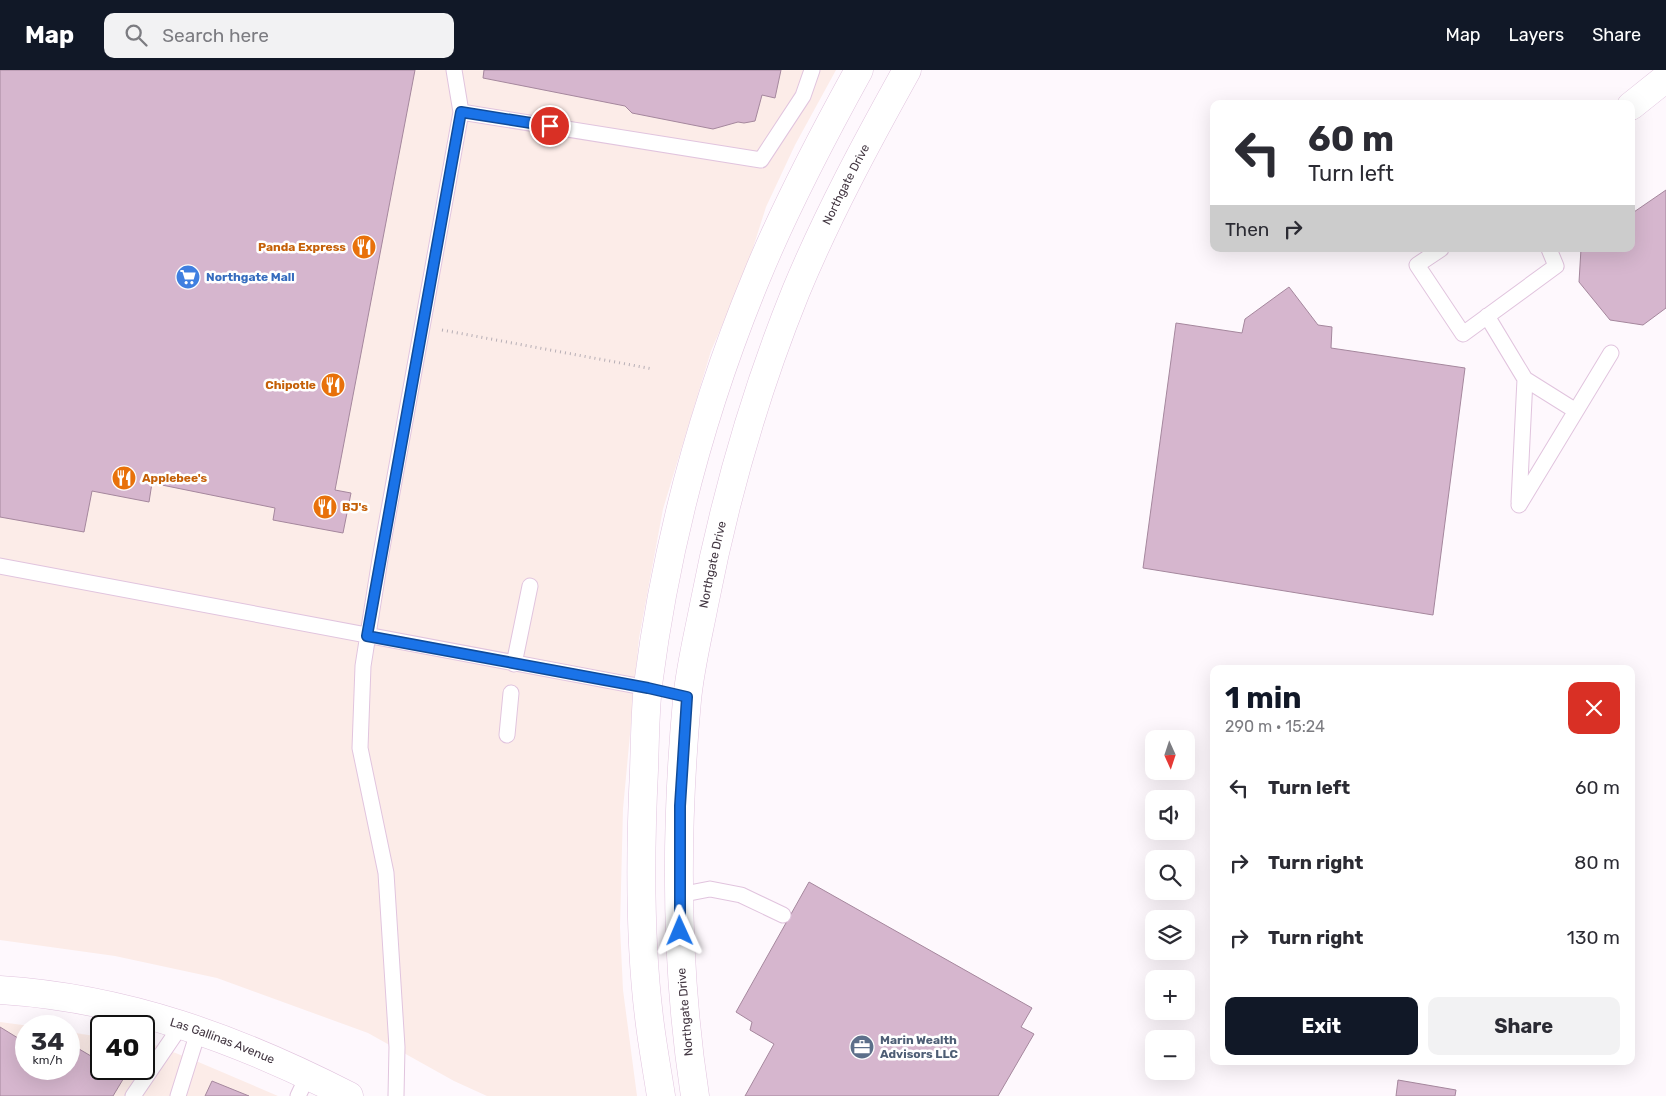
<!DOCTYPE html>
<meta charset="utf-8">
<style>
:root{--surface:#fff;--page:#f2f2f3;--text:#2b2b33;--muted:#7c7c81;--accent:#111827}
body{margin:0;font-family:Rubik,sans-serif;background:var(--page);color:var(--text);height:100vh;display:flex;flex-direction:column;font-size:19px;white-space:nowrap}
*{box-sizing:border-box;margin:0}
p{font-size:16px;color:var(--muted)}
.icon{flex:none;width:28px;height:28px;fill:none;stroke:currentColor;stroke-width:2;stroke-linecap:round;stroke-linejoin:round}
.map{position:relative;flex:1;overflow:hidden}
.details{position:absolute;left:1210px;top:595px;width:425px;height:400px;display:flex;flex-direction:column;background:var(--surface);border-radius:10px;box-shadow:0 5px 20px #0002}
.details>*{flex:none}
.guide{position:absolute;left:1210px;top:30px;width:425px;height:152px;border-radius:10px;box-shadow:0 5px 20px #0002;background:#fff;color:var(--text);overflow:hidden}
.needle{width:32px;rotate:177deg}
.fabs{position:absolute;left:1145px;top:660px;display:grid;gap:10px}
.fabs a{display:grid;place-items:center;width:50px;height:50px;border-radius:10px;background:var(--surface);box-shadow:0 5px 20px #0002;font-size:25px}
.speed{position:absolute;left:15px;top:945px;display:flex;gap:10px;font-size:25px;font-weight:700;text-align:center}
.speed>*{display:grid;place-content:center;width:65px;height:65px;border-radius:50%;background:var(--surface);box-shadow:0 5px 20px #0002;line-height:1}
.speed small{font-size:12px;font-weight:400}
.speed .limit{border:2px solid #111;border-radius:8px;background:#fff;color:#111}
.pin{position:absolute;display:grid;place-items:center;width:42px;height:42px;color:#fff;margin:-21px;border:2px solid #fff;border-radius:50%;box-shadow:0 1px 5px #0007}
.me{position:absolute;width:55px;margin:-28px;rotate:359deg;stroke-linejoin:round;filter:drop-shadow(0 0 4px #0008)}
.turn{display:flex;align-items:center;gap:18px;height:105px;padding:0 15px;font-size:22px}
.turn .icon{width:65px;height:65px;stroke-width:2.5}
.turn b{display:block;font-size:35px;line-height:42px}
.then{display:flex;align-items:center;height:48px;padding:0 15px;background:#0003;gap:10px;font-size:19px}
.round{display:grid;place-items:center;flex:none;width:52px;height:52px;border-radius:10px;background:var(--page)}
.head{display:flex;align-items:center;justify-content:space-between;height:85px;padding:0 15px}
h1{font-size:30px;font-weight:700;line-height:38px;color:var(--accent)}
.primary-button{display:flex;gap:10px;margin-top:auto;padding:10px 15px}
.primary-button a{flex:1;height:58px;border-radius:10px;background:var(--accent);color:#fff;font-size:20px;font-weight:700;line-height:58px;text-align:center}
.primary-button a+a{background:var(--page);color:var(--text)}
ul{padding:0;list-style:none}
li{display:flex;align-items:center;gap:15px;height:75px;padding:0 15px}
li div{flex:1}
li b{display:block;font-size:19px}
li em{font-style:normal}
header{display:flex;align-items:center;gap:30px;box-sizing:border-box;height:70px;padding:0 25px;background:var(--accent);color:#fff}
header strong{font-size:24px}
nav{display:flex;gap:28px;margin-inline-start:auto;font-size:18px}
.search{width:350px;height:45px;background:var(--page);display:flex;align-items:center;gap:12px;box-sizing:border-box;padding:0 18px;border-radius:10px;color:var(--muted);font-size:19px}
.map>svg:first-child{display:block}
.commercial{fill:#fcece8}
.building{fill:#d6b6ce;stroke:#a5879d}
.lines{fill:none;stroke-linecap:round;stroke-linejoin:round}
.lane-casing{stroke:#e1c4de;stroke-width:17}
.street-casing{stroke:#e1c4de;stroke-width:29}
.secondary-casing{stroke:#e1c4de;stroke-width:29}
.path{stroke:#b6aeb5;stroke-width:3;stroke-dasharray:1 4;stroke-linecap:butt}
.lane{stroke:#fff;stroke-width:15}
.street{stroke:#fff;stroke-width:28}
.secondary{stroke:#fff;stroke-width:28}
.route-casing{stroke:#114b97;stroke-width:12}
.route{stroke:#1a73e8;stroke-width:9}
.labels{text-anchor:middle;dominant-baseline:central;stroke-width:5;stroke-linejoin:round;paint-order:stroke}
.street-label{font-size:12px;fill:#433742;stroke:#fff}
.food-label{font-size:12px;font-weight:bold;fill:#c56008;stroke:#fff;text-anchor:end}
.shop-label{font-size:12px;font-weight:bold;fill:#366cbe;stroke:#fff;text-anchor:start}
.service-label{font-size:12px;font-weight:bold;fill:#4e5e75;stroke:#fff;text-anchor:start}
</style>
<header>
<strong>Map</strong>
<div class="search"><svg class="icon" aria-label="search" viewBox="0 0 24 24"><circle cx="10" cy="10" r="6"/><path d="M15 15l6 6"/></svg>Search here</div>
<nav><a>Map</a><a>Layers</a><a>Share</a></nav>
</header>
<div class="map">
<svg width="1666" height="1026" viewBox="0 0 1666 1026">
<rect width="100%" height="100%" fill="#fef8fd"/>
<path class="commercial" d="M0 0H836L795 75 766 137 746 200 711 281 663 439 639 568 623 739 620 857 623 920 637 1026H487L454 1011 368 963 217 908 115 886 0 870Z
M0 952 30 956H26V999H69V962L101 967V999H140L125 1026H0Z
M155 975 196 991 278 1026H127Z"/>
<path class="building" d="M0 0H415L335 420 351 423 343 463 273 450 275 438 152 413 149 432 92 421 84 462 0 447Z
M484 0H781L775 28 762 25 755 51 744 53 738 52 713 59 632 43 625 36 483 8Z
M1666 120V238L1643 255 1610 250 1579 212 1581 179H1631V144Z
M1289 217 1318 255 1332 257 1331 278 1465 298 1433 545 1143 498 1176 253 1242 263 1245 249Z
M809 812 1032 938 1021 957 1034 964 998 1026H745L774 974 750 960 752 952 736 942Z
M0 957 26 973V999H69V973L101 992V999H112L125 1006 113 1026H0Z
M1398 1010 1456 1020 1455 1026H1396Z
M212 1011 249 1026H205Z"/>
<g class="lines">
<defs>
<path id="lane" d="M454 0 461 42
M1441 179 1417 195 1463 264 1556 196 1549 179
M1487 246 1525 309 1576 341
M1519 432 1525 309
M1519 435 1611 283
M0 496 648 618
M514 594 530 516
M507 665 511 623
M679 825 710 819 741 825 783 845
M133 1026 182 954
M178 1026 199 959
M298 1026 308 1005
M396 1026 397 977 386 803 360 678 363 596 380 489 461 42 761 90 803 26 812 0"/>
<path id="street" d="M1631 36 1666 8"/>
<g id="secondary">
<path id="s1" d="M0 920C126 928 238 969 349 1026"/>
<path d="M661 1026C657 1000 652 973 649 947 639 865 640 782 644 700 645 672 645 643 648 615 666 475 703 336 757 206 786 135 822 67 859 0"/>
<path id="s2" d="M695 1026C675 895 675 762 687 630 690 598 698 566 704 535 725 427 755 322 796 221 828 144 867 72 907 0"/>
</g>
</defs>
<use href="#lane" class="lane-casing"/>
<use href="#street" class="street-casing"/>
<use href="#secondary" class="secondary-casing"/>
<path class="path" d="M442 260 653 299"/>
<use href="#lane" class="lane"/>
<use href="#street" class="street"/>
<use href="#secondary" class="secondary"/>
</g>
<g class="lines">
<defs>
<path id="route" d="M550 56 461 42 367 566 648 618 687 627 680 736V861"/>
</defs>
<use href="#route" class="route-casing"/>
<use href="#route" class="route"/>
</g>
<defs>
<symbol id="restaurant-disc" viewBox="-11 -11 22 22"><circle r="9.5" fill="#e8710a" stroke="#fff"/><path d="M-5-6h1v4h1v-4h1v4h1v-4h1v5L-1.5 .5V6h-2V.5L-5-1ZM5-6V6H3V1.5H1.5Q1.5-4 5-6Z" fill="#fff"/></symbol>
<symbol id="supermarket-disc" viewBox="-11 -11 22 22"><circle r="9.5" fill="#3f7fe0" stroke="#fff"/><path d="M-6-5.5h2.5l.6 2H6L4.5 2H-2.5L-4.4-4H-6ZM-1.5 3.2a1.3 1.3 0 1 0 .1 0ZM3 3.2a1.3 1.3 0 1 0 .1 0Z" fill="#fff"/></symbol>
<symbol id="office-disc" viewBox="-11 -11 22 22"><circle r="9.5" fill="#5c6f8a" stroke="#fff"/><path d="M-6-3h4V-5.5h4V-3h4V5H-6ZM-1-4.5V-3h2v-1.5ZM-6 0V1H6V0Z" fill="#fff"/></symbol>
</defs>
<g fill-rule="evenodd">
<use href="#restaurant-disc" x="350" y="163" width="28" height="28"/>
<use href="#supermarket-disc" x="174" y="193" width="28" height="28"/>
<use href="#restaurant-disc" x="319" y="301" width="28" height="28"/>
<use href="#restaurant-disc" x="110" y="394" width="28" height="28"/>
<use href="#restaurant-disc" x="311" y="423" width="28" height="28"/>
<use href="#office-disc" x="848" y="963" width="28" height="28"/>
</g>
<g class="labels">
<g class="street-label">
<text stroke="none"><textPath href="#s2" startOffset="939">Northgate Drive</textPath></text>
<text stroke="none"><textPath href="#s2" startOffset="535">Northgate Drive</textPath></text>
<text transform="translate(685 942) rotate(-95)">Northgate Drive</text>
<text stroke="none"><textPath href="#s1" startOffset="229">Las Gallinas Avenue</textPath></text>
</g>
<g class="food-label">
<text x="346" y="177">Panda Express</text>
<text x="316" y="315">Chipotle</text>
<text x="142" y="408" text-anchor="start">Applebee's</text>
<text x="342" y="437" text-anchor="start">BJ's</text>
</g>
<g class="shop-label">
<text x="206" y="207">Northgate Mall</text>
</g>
<g class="service-label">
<text x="880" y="970">Marin Wealth<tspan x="880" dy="14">Advisors LLC</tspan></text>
</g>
</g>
</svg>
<div class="fabs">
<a><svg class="needle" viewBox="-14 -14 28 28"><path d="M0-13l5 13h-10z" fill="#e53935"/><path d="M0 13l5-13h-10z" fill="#7c7c81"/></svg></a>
<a><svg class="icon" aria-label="sound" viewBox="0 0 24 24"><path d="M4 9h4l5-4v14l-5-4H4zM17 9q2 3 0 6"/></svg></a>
<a><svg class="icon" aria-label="search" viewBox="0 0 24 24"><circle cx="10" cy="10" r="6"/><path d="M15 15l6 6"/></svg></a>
<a><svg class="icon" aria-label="layers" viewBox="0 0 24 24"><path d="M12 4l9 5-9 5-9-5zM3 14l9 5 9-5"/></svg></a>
<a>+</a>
<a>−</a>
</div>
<div class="speed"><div>34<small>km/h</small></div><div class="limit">40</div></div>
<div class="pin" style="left:550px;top:56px;background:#d93025"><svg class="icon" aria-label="arrive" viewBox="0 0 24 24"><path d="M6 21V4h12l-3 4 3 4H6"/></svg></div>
<svg class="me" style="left:680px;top:861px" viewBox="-20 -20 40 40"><path d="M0-17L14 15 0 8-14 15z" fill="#1a73e8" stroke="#fff" stroke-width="4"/></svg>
<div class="guide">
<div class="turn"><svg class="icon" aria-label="left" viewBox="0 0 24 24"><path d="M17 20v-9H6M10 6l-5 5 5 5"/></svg><div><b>60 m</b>Turn left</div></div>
<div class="then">Then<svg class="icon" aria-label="right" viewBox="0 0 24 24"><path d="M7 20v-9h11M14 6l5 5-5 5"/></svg></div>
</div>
<section class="details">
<div class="head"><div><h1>1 min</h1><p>290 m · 15:24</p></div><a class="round" style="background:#d93025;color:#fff"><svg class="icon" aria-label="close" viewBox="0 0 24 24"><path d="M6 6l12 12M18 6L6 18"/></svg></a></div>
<ul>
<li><svg class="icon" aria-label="left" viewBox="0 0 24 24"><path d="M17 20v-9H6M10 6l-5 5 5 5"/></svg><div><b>Turn left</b></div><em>60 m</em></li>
<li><svg class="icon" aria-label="right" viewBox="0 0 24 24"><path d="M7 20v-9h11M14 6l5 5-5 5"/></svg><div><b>Turn right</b></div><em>80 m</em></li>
<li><svg class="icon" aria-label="right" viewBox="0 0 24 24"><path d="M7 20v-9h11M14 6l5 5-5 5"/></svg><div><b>Turn right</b></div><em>130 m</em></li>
</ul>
<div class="primary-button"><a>Exit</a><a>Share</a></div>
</section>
</div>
